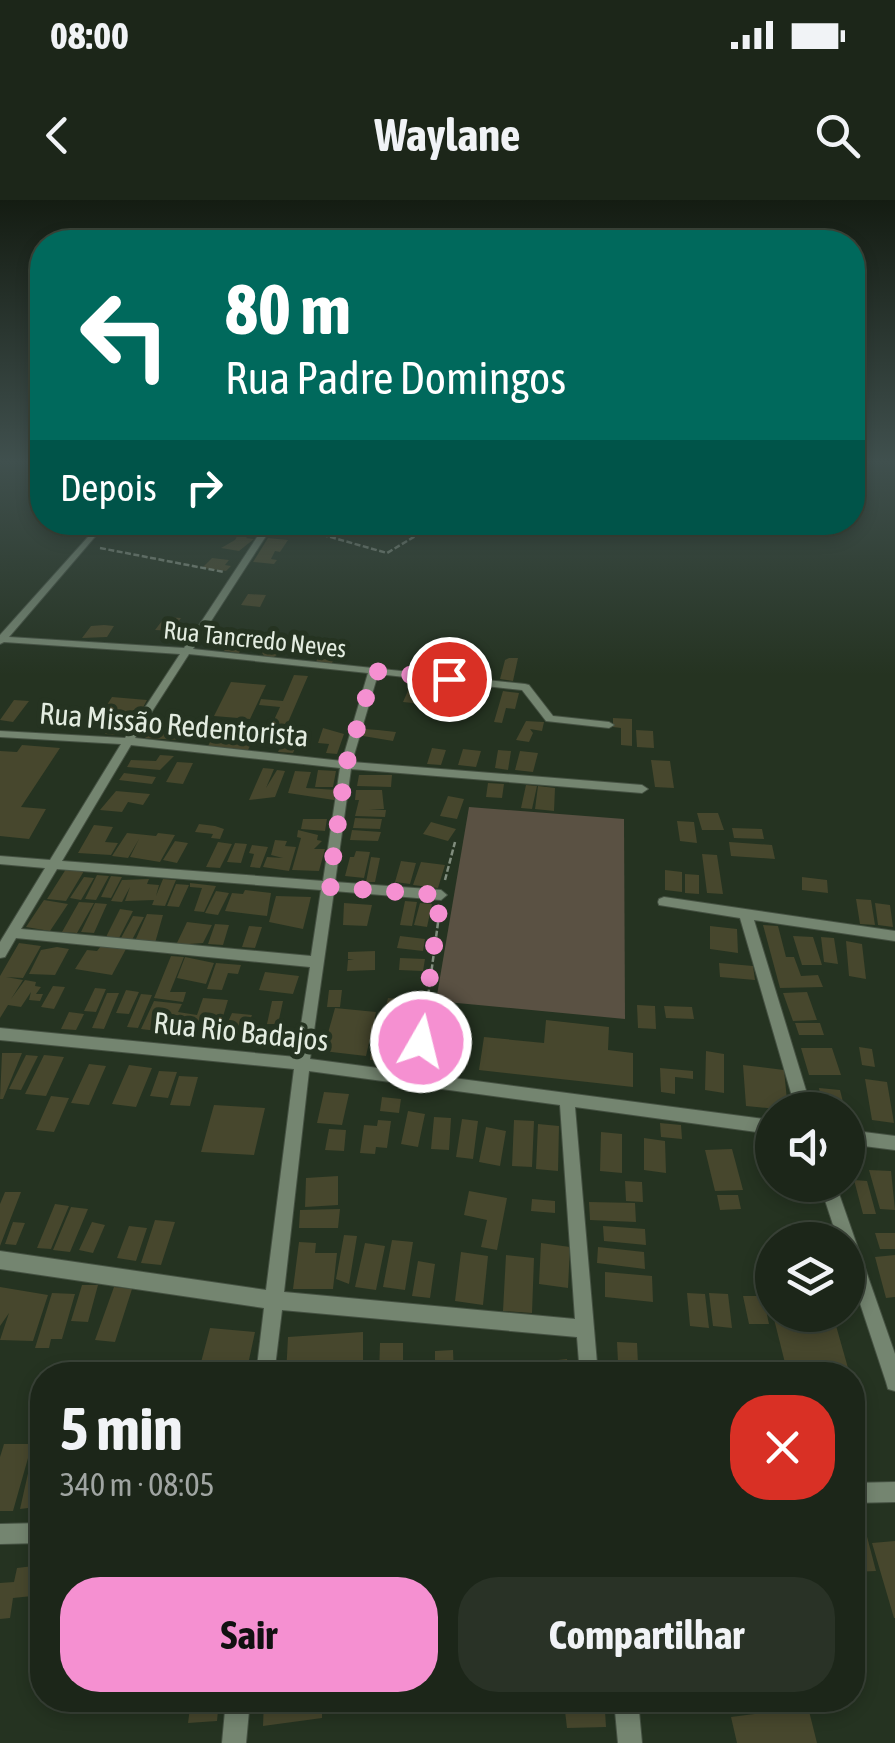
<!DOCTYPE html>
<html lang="pt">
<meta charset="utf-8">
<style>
:root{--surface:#1c2619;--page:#293226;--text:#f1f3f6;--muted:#a0a5a2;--line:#3a4338;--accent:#f590d1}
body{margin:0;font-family:"Asap Condensed",sans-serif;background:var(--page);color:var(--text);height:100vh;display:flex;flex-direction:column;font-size:38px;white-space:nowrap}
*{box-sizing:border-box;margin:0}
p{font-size:32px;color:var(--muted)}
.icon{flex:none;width:55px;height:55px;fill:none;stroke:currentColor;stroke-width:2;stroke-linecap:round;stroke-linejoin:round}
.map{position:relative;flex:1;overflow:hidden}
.sheet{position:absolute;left:30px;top:1162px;width:835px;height:350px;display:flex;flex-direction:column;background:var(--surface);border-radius:40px;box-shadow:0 5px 15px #0003,0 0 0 2px var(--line)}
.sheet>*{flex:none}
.hud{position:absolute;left:30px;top:30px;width:835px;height:305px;border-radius:40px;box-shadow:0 5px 15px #0003,0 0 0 2px var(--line);background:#00695c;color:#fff;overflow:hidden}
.buttons{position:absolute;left:755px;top:892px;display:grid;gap:20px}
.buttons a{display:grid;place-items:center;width:110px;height:110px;border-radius:50%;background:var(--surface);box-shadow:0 5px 15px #0003,0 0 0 2px var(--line);font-size:50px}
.pin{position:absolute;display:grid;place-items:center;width:85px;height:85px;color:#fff;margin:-42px;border:5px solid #fff;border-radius:50%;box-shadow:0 2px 10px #0007}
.me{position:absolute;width:110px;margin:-55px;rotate:8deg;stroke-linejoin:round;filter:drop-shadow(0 0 8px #0008)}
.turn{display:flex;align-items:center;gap:35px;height:210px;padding:0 30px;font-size:45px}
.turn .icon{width:130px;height:130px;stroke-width:2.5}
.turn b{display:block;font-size:70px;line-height:85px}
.then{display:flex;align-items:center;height:95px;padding:0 30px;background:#0003;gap:20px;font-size:38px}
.round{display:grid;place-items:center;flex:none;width:105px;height:105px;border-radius:40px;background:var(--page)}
.headline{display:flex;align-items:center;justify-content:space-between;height:170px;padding:0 30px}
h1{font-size:60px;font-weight:700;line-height:75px}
.button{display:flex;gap:20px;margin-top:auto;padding:20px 30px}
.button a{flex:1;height:115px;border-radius:40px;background:var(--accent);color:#111;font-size:40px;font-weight:700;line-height:115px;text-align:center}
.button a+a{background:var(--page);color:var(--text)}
.status{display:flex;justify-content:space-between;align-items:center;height:70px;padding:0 50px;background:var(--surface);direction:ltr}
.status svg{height:28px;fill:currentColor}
header{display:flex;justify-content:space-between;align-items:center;height:130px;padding:0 30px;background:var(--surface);font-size:45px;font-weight:700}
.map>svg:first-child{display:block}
.green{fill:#5a5143}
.building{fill:#47472d}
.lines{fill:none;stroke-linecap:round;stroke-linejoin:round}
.minor-casing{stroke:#455142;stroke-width:2}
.path{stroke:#818d7e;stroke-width:2.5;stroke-dasharray:6 2.5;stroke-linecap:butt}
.minor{fill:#748570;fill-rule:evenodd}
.route{stroke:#f590d1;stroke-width:18;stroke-dasharray:0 32.4}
.labels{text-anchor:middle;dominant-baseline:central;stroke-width:10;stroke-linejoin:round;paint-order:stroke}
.far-street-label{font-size:25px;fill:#e3ece0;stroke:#253321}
.street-label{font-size:30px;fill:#e3ece0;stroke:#253321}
</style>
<div class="status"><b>08:00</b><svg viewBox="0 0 49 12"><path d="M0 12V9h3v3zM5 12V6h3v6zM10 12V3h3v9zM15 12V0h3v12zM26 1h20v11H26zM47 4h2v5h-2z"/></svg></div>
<header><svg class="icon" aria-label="back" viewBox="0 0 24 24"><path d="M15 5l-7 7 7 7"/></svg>Waylane<svg class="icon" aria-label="search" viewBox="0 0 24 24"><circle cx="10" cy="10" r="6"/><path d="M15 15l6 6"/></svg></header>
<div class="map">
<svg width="895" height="1543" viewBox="0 0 895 1543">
<rect width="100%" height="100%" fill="#253321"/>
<path class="green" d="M469 607 624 619 625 819 436 801Z"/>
<path class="building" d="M240 331 251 333 246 338 254 339 239 351 221 348 235 340Z
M268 338 288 340 280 352 275 351 271 359 277 360 274 364 253 362Z
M212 358 229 360 225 365 231 366 226 371 202 368Z
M248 394 266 395 260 407 241 405Z
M165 417 181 418 172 431 155 430Z
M91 426 104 425 114 426 107 437 82 438Z
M234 436 248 438 239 453 224 451Z
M261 449a9 9 0 1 1 18 0a9 9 0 1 1-18 0Z
M322 447H338L332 463 316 462Z
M509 458H518L513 481 500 479 505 460Z
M294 475 308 476 283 534 268 533 280 507 259 505 261 499 283 501Z
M231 482 266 485 250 519 214 516Z
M411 484 429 486 422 504 403 502Z
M503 491 519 493 515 509 506 508 502 523 494 522Z
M112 497 147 500 141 511 133 510 120 535 105 534 123 510 105 508Z
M14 500 29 501 13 522 0 520Z
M613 518 632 519V546L621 545V528L613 527Z
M526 521 544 522 542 531 530 529 533 533 529 542 516 540Z
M161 524 188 526 181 540 145 538 150 528 159 529Z
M323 528 344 534 337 554 326 553 329 544 318 543Z
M365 529 378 530 396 532 393 541 363 536Z
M636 530 653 531 654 548 637 547Z
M245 531 256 534 248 550 208 546 215 532 243 536Z
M284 538 299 539 293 553 278 552Z
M22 545 60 548 21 607 46 609 29 639 0 636V551L17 552Z
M432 548 446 550 441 565 427 564Z
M463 549 481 551 476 567 458 565Z
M498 550 511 551 508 570 495 568Z
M520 551 538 553 533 572 515 570Z
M160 555 174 556 160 570 127 567 131 560 156 561Z
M651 560 670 561 674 588 655 587Z
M177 562 193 563 183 584 166 582Z
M263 568 274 569 266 588 277 570 285 571 275 597 249 600Z
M318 570 336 571 333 587H315Z
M295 571 311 572 306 588 337 590 334 600 288 593Z
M124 573 156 577 152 584 119 580Z
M359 575H392L391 587 357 586Z
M488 583 504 584 502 598 486 597Z
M526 585 537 586 532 609 521 608Z
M538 586 555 588 554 611 535 609Z
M356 590H382L384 609 369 610H386L385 617 355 616 359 600H355Z
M116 591 150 594 143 605 128 602 122 612 100 610Z
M448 596 464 599 457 619 440 616Z
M697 613H718L724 630H702Z
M355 618 382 619 380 629 353 628Z
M303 619H327L325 631 301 629Z
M677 621 694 622 697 643 680 641Z
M431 622 456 629 448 641 423 634Z
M199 624 215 626 224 629 220 639 211 638 213 634 195 632Z
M94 625 113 627 105 642 118 643 111 655 78 653Z
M732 628 762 629 764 639 734 638Z
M298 630 318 635 317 640 322 641 314 649H325L319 671 292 670 301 638 297 637Z
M352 630 381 632 378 641 350 640Z
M127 633 156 636 158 633 175 635 160 662 130 657 139 639 128 658 112 656Z
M275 640 287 641 285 646 296 647 289 671 263 667 267 657 283 658 271 655Z
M175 641 188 643 177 663 163 660Z
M218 642 232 644 220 668 206 667Z
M729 642 772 645 775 659 731 656Z
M235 643 247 644 241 663 227 662Z
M252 645 268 647 260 668 250 667 254 654 249 653Z
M356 651 370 652 364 678 345 676 350 657H354Z
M702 654 717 655 723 694 707 693Z
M371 657 380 658 375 682H366Z
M401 661 416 663 410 684 395 682Z
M421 662 445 665 438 688 413 685Z
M66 669 84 671 66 701 47 699Z
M665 670 682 672V692L665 690Z
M685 674 699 675V694L685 693Z
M97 675 109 676 96 700 85 699Z
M111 676 122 677 111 698 101 697Z
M84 677 94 678 81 700 70 698Z
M802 677 827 680 828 693 802 690Z
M149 679 147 684 159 685 156 696 163 679 176 680 165 706 152 705 154 700 125 701 130 687 122 702 111 701 122 680Z
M190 683 216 686 204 712 194 711 202 688 190 687Z
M176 684 189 685 179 707 167 706Z
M245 690 271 693 267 716 225 711 232 693 243 694Z
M216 691 229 693 218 715 205 713Z
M276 696 311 697 303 729 269 722Z
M856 699 871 700 875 725 860 724Z
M44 700 68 704 50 731 26 727Z
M405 701 417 702 412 726 400 725Z
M79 702 94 703 77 733 62 732Z
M95 703 107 704 94 733 81 732Z
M344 703 372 705 367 726 343 725Z
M420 703 432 704 427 727 414 725Z
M875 703 890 705 893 727 878 725Z
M120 709 133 711 119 738 106 737Z
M147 714 163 715 155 743 135 741Z
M133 716 144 717 132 740 121 738Z
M187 722 212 725 203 743 176 745Z
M215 724 229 725 223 745 208 744Z
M763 725 778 726 786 757H794L801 776 818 775 823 787 780 788Z
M249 726 262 727 255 748 242 747Z
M710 726 737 729 738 753 710 749Z
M400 736 425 739 423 751 397 748Z
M793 736 813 737 822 765H802Z
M821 737 834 738 838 764 824 762Z
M846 741 862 744 866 779 849 776Z
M19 743 41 746 23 778 6 777 23 780 11 799 25 780 36 782 35 786 41 787 36 794H43L40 801 29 800 31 792 21 807 8 805 0 818V776Z
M101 746 126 749 112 775 75 769 87 750 97 751Z
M57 747 69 749 55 775 29 774 41 750Z
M375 751V770L347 771 348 760H354L348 759V752Z
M171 756 184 757 170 792H186L183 802 154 798Z
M185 757 214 763 206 784 177 778Z
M400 758 425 759 423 771 399 770Z
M216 763 241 765 238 774 228 773 222 790 207 789Z
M719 763 753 766 755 780 720 777Z
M265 772 299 776 293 794 259 790Z
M53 786 65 787 54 809 41 807Z
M95 788 106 789 96 812 84 811Z
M126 790 139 792 129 814 116 813Z
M329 790H342L340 807H327Z
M807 792 817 820 793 821 783 793Z
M107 793H119L104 829 92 828Z
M141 794 152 795 138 828 127 827Z
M203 798 228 800 218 833 190 831 189 835 141 829 154 801 182 804 178 812 197 815Z
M388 798 421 801 419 810 386 806Z
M272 801H283L278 824H267Z
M637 805 655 806 656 829 638 828Z
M664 806 692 807 694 819 666 818Z
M335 808 376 812 366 856 323 851Z
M69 812 84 814 76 830 61 829Z
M232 813 252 815 243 838 222 835Z
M546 820 609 827 608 850 633 853V887L479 870 484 837 544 843Z
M795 823H820L824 835H799Z
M252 826 287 829 283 844 248 841Z
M373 828 401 829 397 861 370 860Z
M859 847 872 849 875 867 862 865Z
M801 848H832L841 875H809Z
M706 851 724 854V893L705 890Z
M2 853H22L3 899H0Z
M26 855 38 856 21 890 9 889Z
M44 855 64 857 46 896 25 894Z
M89 864 106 866 89 905 71 903Z
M129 865 152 868 136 907 112 904Z
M743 865 784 870 788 910 746 906Z
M660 868 693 871V879L675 877V894L661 892Z
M159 871 177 872 168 898 150 896Z
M179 876 198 877 190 906 170 905Z
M865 879 887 882 894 923 872 920Z
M819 888 840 890 845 910H823Z
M324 892 349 894 342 925 317 923Z
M51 896 69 898 54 932 36 930Z
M382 897 401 899 399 913 380 911Z
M214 905 265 908 254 955 201 952Z
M408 911 425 914 418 947 401 944Z
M434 917 451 918 449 950 431 949Z
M462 919 478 921 473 959 456 957Z
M378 920 391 921 387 948 376 947 375 954 360 953 364 925 377 926Z
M514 920 534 921 532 967 512 966Z
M660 923 681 925 682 939 661 937Z
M538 924 559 926 558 971 536 969Z
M486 927 506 931 500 966 479 962Z
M329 929 346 930 344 951 325 950Z
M601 932 622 934V973L600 971Z
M644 938 665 941 666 973 644 970Z
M732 949 743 990 715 991 705 950Z
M869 970 891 971 895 1010 880 1009Z
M338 976V1005L305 1007 306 978Z
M854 980 867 981 876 1014H863Z
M625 981 642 982 643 1002 626 1001Z
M469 991 507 998 497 1050 481 1047 487 1020 464 1015Z
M5 992H21L0 1046V1004Z
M717 995H738L741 1009 720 1010Z
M532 999 555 1001V1013L531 1011Z
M589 1002 635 1003 636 1022 590 1020Z
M55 1004 69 1006 51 1049 37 1048Z
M71 1007 88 1009 70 1052 53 1050Z
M340 1009 338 1028H299L300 1010Z
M155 1020 175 1022 161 1065 141 1063Z
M13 1022 25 1023 16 1045 5 1044Z
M92 1022 105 1025 93 1053 79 1050Z
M129 1026 147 1028 136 1061 117 1058Z
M603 1026 645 1029 646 1045 604 1041Z
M875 1033H895V1049H880Z
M344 1035 357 1036 349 1084 336 1079Z
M392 1040 413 1042 405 1090 383 1087Z
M299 1042 316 1043 315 1053H337L333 1089H293Z
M365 1043 385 1046 376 1090 355 1087Z
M541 1043 570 1047 568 1088 539 1084Z
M598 1047 644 1052 645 1069 597 1063Z
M461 1052 488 1056 483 1105 455 1101Z
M506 1055 534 1058 532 1113 503 1111Z
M895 1055V1097L886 1098 875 1057Z
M418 1061 435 1064 430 1098 412 1096Z
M605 1072 652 1076 653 1102 605 1097Z
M82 1085H98L88 1122 71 1121Z
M0 1087 48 1095 33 1141 0 1140 9 1113 0 1126Z
M114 1087 132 1089 115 1142 95 1140Z
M52 1093 75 1094 62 1139H51L49 1148H35Z
M687 1093 705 1094 709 1128 690 1126Z
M709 1093 728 1094 732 1128 713 1126Z
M743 1096H763L769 1124H749Z
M773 1115H833L850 1175H788Z
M210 1128 255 1132 246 1174 199 1170Z
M363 1132V1171L286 1175 288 1137Z
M617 1142 637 1143 638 1164 618 1162Z
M380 1143H403V1175H379Z
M453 1150 454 1175H435V1151Z
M567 1159 570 1175H532L530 1163Z
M4 1244H32L13 1311H0V1257Z
M42 1259 36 1307 20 1309 31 1260Z
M852 1325H864L876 1371 852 1372Z
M895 1341V1418H894L872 1343Z
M42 1365V1395L13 1398 10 1418 0 1419V1383L14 1382 17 1368Z
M854 1447 863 1485H852Z
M191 1500H219L217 1521 188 1523Z
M264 1500H322V1518L263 1526Z
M808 1507 817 1543H737L731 1517Z
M565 1511H605L606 1527 567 1528Z"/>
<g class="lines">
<defs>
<path id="minor" d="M267 322H275L193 449 525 484 529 485 553 516 609 522 614 525 609 528 546 521 522 490 378 474 352 562 642 585 648 589 642 593 351 569 335 682 441 690 447 695 441 700 334 691 310 859 772 920V934L575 907 598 1175H580L577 1137 282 1110 274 1175H256L264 1108 0 1069V1051L266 1090 294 869 0 840V828L296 857 310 767 16 738 5 757 0 758V742L45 668 0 664V656L50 660 121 544 0 537V531L125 538 180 454 4 442 0 444V435L96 328H99V332L9 437 184 448ZM189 454 368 473 342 561 135 538ZM131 545 340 568 323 681 62 661ZM57 669 321 690 311 756 21 729ZM309 871 560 905 575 1119 284 1092Z
M664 697 895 731V741L754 720 812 910H796L740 718 659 705 658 702 659 699Z
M848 930 895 936V950L848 944Z
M820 985H836L895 1154V1191L888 1189 886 1182 848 1067V1040H838Z
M895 1282V1302L852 1303V1283Z
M42 1323V1343L0 1344V1324Z
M226 1500H250L246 1543H222Z
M614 1500H638L642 1543H618Z"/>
</defs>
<use href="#minor" class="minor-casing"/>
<path class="path" d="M281 323 387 353 439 322
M100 348 224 372
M445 680 455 642
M419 863 440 708"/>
<use href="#minor" class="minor"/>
</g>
<linearGradient id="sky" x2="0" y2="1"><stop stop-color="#141c12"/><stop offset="0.55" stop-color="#40504e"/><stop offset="1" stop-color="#40504e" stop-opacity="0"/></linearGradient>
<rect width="895" height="475" fill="url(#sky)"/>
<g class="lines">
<path class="route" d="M421 842 441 695 329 687 346 565 374 471 449 479"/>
</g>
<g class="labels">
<g class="far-street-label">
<text transform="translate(255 439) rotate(6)">Rua Tancredo Neves</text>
</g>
<g class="street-label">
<text transform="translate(174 524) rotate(5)">Rua Missão Redentorista</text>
<text transform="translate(241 831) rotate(6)">Rua Rio Badajos</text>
</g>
</g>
</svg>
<div class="buttons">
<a><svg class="icon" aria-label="sound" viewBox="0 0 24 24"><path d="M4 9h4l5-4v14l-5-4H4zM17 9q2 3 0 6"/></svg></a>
<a><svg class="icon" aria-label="layers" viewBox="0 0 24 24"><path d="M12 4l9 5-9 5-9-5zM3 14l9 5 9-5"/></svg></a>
</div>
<div class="pin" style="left:449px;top:479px;background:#d93025"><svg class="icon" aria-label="arrive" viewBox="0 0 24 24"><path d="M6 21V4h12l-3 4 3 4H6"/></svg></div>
<svg class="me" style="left:421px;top:842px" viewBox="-20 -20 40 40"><circle r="17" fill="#f590d1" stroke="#fff" stroke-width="3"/><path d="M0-11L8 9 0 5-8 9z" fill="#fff"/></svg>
<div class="hud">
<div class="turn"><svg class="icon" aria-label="left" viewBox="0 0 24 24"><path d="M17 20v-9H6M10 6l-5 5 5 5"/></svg><div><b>80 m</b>Rua Padre Domingos</div></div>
<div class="then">Depois<svg class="icon" aria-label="right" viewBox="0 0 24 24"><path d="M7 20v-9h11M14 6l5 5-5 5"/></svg></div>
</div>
<section class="sheet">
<div class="headline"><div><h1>5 min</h1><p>340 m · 08:05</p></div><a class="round" style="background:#d93025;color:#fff"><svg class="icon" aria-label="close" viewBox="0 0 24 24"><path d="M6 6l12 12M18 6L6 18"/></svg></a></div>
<div class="button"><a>Sair</a><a>Compartilhar</a></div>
</section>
</div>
